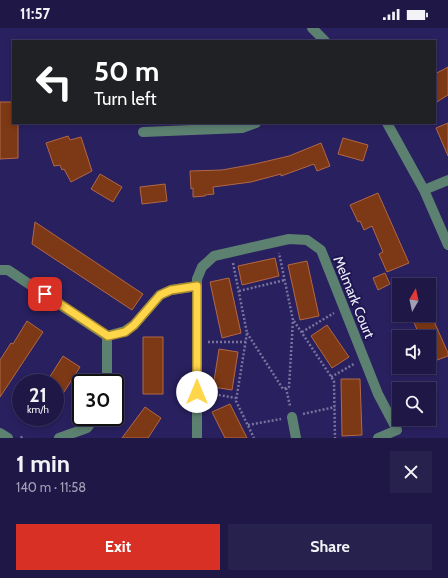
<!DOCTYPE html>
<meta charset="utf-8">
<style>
:root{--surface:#1f1847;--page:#27214e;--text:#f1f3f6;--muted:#a1a0b4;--line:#3c3760;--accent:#d93025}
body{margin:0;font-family:Cabin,sans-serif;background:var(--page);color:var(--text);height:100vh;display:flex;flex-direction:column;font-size:15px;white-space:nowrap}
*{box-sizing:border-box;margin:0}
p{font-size:13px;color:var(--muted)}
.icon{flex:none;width:22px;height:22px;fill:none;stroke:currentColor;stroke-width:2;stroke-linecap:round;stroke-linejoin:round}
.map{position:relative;height:410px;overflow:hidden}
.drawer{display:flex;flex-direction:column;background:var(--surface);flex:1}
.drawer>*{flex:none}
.top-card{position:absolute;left:12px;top:12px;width:424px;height:84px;border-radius:0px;box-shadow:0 2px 6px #0003,0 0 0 1px var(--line);background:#202124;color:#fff;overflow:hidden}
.needle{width:26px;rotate:9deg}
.controls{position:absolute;left:392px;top:250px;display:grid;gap:8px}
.controls a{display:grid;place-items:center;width:44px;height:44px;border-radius:0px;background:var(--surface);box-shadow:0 2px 6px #0003,0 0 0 1px var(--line);font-size:20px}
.speed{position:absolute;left:12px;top:346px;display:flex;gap:8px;font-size:20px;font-weight:700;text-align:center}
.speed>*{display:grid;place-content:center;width:52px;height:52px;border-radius:50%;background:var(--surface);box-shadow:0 2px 6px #0003,0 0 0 1px var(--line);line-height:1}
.speed small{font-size:10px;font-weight:400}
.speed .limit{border:2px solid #111;border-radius:6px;background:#fff;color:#111}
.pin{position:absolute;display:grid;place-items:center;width:34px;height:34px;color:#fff;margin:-17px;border-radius:8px;box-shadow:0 2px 6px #0006}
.me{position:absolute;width:44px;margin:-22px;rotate:0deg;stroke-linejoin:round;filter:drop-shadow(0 0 3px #0008)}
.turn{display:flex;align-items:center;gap:14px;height:84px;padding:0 16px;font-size:18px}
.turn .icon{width:52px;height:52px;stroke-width:2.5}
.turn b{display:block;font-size:28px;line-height:34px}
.round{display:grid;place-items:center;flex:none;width:42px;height:42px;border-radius:0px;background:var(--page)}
.overview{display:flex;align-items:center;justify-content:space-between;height:68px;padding:0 16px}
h1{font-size:24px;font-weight:700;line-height:30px}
.cta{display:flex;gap:8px;margin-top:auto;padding:8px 16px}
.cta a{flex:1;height:46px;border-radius:0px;background:var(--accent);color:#fff;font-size:16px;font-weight:700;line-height:46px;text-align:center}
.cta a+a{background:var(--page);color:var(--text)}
.status{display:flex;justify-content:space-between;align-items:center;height:28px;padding:0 20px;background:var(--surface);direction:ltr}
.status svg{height:11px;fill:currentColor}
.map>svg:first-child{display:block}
.building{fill:#7d3815;stroke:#b26846}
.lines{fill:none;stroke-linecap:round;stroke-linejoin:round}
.path{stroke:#78739c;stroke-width:2.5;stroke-dasharray:2 2;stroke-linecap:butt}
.minor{stroke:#5d8170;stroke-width:10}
.route-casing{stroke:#a68a30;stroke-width:10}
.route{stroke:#ffd54a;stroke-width:7}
.labels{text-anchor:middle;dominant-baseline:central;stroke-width:4;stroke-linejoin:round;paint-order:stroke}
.street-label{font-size:14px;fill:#f0f1f9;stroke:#201553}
</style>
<div class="status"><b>11:57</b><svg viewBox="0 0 49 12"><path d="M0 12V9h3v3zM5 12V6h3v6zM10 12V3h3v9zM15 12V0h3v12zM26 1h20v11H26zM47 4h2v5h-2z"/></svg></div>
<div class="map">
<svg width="448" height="410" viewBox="0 0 448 410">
<rect width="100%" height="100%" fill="#29205f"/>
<path class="building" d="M448 39V67L435 75V46Z
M0 74H13V95H18V130L0 131Z
M448 95V128L436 100Z
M68 108 70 112 81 109 92 143 71 154 64 141 62 142 60 137 54 138 46 115Z
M343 110 368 117 363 133 338 126Z
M321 115 330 138 317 143 314 136 281 148V146L251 154 213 159 214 166 205 167V168L193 169V160L191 161 190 143 222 142 255 136 289 128Z
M100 146 122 159 113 174 91 161Z
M165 156 167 173 142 176 140 159Z
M378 165 409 235 387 244 379 226 383 224 372 198 364 202 360 193 358 194 350 177Z
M35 194 143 266 132 282 32 216Z
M275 230 279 248 242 257 238 238Z
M307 233 319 288 300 292 288 237Z
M385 245 390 256 378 262 373 250Z
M229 250 241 305 222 310 210 254Z
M429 282 448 325V328L429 335V309H420L411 287H429Z
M27 293 43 304 0 369V332L11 315 13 316Z
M327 297 349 329 332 340 311 308Z
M143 309H163V366H143Z
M219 321 238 324 232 362 213 359Z
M63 328 80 339 55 378V355H46Z
M341 351H360L362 407 342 408Z
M230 376 247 410H225L212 384Z
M145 379 161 390 148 410H122Z"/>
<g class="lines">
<path class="path" d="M233 235 247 305 236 373 254 410
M239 263 285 252
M294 293 334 353 335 410
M302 304 334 285
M247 305 283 361 289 359 293 292 279 225
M208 314H246
M331 349 354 336
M286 360 290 378
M207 365 236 370
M303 386 335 379
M248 397 281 391
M21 410 23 407"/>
<path class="minor" d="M312 0 325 13
M387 95 424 162 448 217
M143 104 242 100 256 95
M424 162 448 152
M0 242H8L107 308V355
M107 308 125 303 134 297 160 267 171 262 197 258
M292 389 296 410
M0 405 8 410
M59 410 87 400 95 389
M197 410V251L202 239 214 228 289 211 307 212 321 222 378 366 397 402 378 410"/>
</g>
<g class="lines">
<defs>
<path id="route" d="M45 266 108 308 125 304 134 297 160 267 171 262 197 258V364"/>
</defs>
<use href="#route" class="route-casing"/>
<use href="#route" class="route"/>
</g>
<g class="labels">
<g class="street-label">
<text transform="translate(354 269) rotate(68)">Melmark Court</text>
</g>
</g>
</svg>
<div class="controls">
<a><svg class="needle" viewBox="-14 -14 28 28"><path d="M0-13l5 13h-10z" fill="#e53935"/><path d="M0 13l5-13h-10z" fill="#a1a0b4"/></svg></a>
<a><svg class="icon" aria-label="sound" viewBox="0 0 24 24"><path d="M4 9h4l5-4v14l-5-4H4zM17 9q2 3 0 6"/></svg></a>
<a><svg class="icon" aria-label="search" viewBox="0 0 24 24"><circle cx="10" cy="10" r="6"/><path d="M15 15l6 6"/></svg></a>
</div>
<div class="speed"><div>21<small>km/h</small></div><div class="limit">30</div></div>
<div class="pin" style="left:45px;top:266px;background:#d93025"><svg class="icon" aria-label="arrive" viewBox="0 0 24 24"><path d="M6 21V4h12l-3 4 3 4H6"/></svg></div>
<svg class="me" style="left:197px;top:364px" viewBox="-20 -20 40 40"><circle r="19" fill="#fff"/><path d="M0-13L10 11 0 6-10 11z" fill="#ffd54a"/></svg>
<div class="top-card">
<div class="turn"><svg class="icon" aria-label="left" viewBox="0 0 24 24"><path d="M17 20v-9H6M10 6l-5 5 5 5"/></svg><div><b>50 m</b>Turn left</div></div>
</div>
</div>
<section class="drawer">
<div class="overview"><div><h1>1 min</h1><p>140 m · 11:58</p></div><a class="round"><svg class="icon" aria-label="close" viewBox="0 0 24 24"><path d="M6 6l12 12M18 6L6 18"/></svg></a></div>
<div class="cta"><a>Exit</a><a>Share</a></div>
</section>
